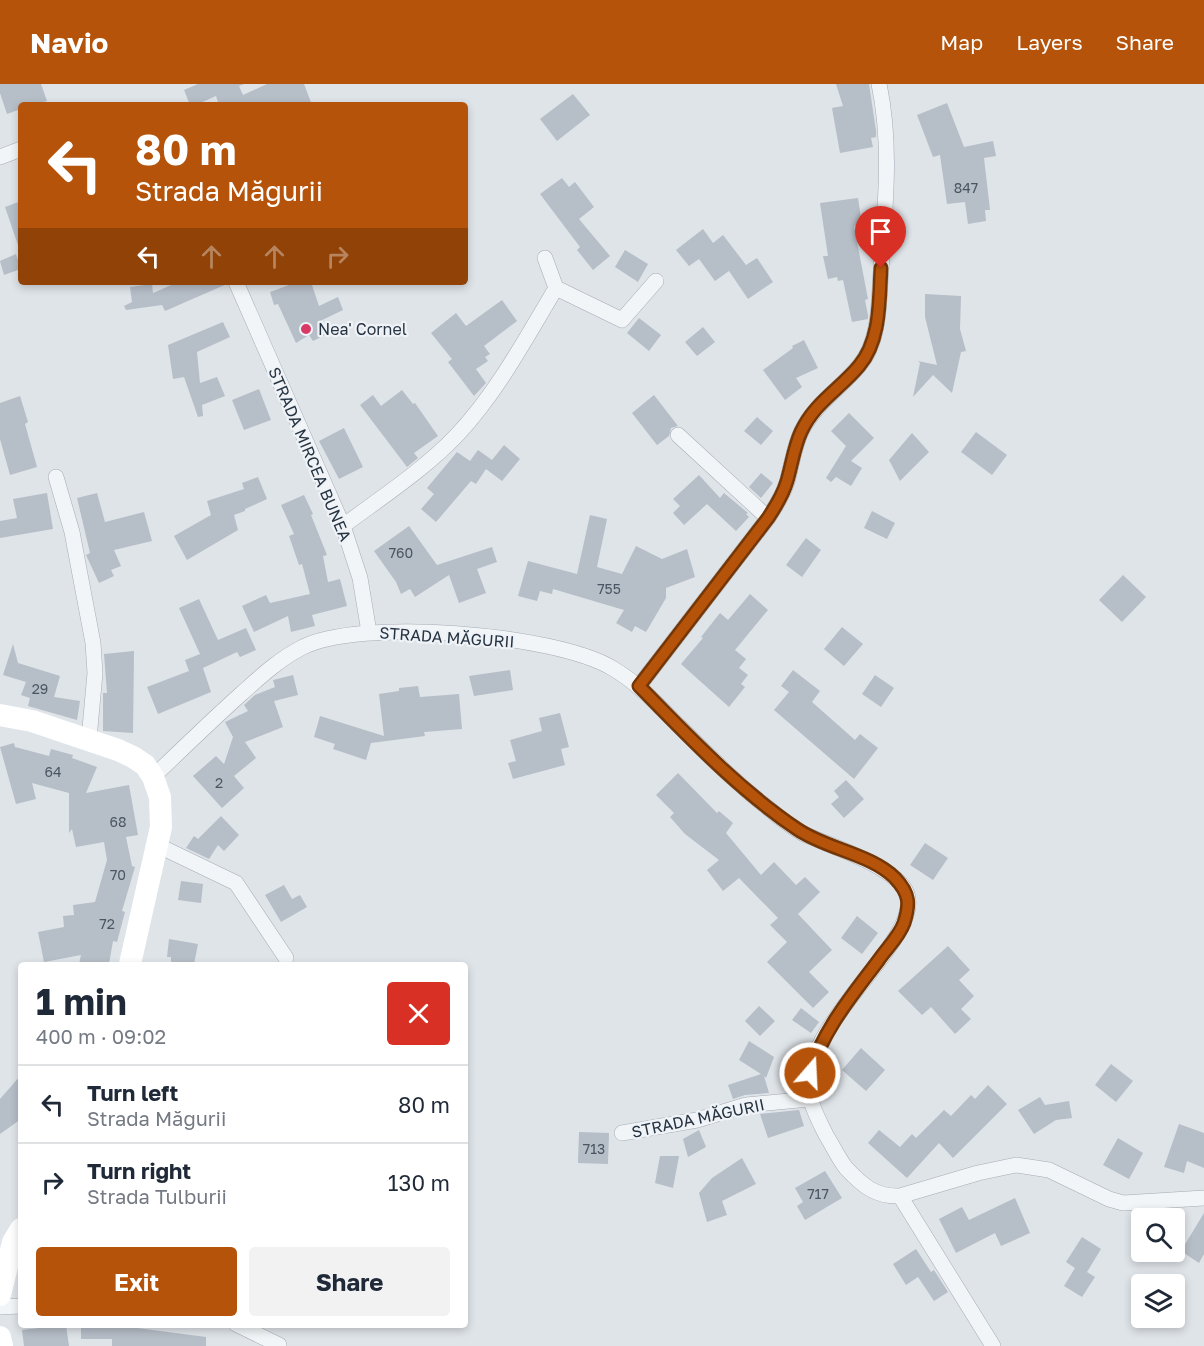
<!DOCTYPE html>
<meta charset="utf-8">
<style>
:root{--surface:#fff;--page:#f2f2f3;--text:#1f2937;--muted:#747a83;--line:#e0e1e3;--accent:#b45309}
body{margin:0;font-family:"Golos Text",sans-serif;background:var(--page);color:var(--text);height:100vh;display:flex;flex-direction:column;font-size:22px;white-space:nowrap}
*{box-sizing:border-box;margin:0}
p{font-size:20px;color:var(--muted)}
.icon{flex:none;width:33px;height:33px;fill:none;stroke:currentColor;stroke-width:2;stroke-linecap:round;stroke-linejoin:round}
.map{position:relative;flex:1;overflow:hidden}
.details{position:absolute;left:18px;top:878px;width:450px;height:366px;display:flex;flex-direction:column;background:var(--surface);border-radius:6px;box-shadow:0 3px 9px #0003}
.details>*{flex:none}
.top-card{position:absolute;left:18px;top:18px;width:450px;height:183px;border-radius:6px;box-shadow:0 3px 9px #0003;background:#b45309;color:#fff;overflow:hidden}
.controls{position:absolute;left:1131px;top:1124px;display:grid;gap:12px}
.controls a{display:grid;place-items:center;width:54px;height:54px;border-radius:6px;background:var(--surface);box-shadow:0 3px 9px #0003;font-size:30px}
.pin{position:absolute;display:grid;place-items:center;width:51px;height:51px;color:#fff;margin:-62px -26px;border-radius:50% 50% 50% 0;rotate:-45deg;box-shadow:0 0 6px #0007}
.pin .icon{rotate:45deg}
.me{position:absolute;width:66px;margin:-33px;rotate:19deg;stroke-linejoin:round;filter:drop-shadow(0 0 4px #0008)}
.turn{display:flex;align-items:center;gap:21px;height:126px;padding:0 18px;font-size:27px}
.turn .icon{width:78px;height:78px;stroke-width:2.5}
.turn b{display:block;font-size:42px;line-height:51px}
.lanes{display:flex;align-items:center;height:57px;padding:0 18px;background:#0003;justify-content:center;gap:30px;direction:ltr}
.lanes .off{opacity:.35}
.round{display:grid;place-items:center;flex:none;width:63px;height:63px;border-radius:6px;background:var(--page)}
.head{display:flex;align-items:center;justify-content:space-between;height:102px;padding:0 18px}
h1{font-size:36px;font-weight:700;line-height:45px}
.action{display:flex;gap:12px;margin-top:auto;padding:12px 18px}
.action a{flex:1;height:69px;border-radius:6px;background:var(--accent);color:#fff;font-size:24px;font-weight:700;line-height:69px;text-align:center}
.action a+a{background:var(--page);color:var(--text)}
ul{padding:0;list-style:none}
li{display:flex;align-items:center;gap:18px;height:78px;padding:0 18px;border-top:2px solid var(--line)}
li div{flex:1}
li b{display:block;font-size:22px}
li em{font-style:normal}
header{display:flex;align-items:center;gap:36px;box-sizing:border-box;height:84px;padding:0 30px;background:var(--accent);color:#fff}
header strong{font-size:28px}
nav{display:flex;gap:33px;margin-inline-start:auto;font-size:21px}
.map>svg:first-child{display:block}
.building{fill:#b6bec7}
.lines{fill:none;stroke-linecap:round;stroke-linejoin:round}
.street-casing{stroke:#a4acb4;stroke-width:16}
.street{stroke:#f2f5f7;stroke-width:15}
.secondary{stroke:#fff;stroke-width:22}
.route-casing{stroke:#753606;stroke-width:15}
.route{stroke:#b45309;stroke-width:10}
.poi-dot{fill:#d93965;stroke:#eff3f7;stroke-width:2}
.labels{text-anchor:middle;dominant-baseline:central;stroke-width:4.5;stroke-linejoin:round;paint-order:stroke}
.number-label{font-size:14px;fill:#4a5663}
.poi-label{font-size:16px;fill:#263442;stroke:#eff3f7;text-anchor:start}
.street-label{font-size:16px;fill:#263442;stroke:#eff3f7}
</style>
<header>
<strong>Navio</strong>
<nav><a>Map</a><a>Layers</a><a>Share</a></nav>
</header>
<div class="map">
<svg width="1204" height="1262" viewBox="0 0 1204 1262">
<rect width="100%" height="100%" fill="#dfe4e9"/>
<path class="building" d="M0 0H41L47 17 34 21H21V25L7 30 0 9Z
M198 0H244L239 2 243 11 267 0H304L312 21H219L216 12 196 21H190L184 6Z
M836 0H869L876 47V53L871 54 873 63 840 69 832 24 843 22Z
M573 10 590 31 557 57 540 35Z
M947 19 964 63 993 57 996 72 984 74 990 126H985L986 137 968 140 965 118 947 120 940 71 933 73 917 31Z
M562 94 569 103 575 98 594 123 579 135 610 172 593 186 577 166 580 163 540 110Z
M858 114 862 141 854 142 868 215 865 216 868 231V235L852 238 843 196 838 197 837 193 828 195 823 172H828L820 119Z
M21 117V163L19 164 5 123Z
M703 145 713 159 723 151 746 181 757 174 773 198 748 215 729 187 715 197 699 175 689 182 676 166Z
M625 166 648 180 638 198 615 183Z
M16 170 21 185 4 191 0 177Z
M178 198H226L227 200 165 227 162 221 126 226 124 222 132 218 130 203 152 200 153 209Z
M288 198H311L319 222 338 213 343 226 318 238 325 251 313 257 309 251 296 259 278 220 274 221 270 208 289 201Z
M925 210 961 212 960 245 966 267 961 268 952 309 933 291 913 313 920 279 918 277 937 281 925 233Z
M502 216 517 237 484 262 490 270 485 273 488 277 476 285 486 299 474 312 448 278 452 275 431 249 456 229 466 242Z
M639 234 661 251 649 267 627 249Z
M223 238 230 253 197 268 200 299 217 293 225 312 202 321 203 332 198 333 184 293 173 295 168 261Z
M703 243 715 258 697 272 685 258Z
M804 256 818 284 796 294 802 303 785 316 763 286 793 264 792 262Z
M259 305 271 336 244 346 232 316Z
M402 306 413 320 415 319 438 352 414 369 418 374 407 383 360 321 373 311 381 322Z
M654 311 678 342 671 344 669 352 657 361 632 329Z
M20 312 28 338 25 340 37 383 10 391 0 355V319Z
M849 329 874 354 851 377 862 384 851 402 836 393 831 398 826 394 846 362 831 347Z
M757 333 773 347 761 361 744 347Z
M344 344 363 383 339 395 319 357Z
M976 348 1007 371 992 391 961 368Z
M912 349 929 368 900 397 889 376Z
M504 361 520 375 502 397 486 385 476 400 471 397 436 438 421 425 434 410 427 404 457 368 470 377 478 366 492 376Z
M761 389 773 399 761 414 749 403Z
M699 391 720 414 724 409 748 429 746 430 749 433 736 447 707 420 684 441 673 429 680 422 673 415Z
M258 393 267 415 245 425V427L234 431 238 446 187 476 174 452 211 431 207 417 244 405 242 399Z
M47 409 53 445 0 454V437L17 434 13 415Z
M97 409 105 438 144 428 152 457 114 466 121 482 111 486 114 492 99 499 86 471 90 469 77 414Z
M304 411 313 430 311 431 327 471 323 472 328 498 340 495 347 522 312 531 315 542 291 548 288 532 254 548 242 522 266 511 270 519 310 510 302 480 299 481 289 452 294 450 281 421Z
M872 427 895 439 887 455 864 444Z
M590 431 607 435 597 483 622 490 636 462 662 475 687 465 695 493 666 504V514L646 548 635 542 632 548 616 539 624 526 553 505 552 510 540 507 537 517 518 512 528 477 577 490Z
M409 442 437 481 492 463 497 478 477 485 486 509 459 519 449 491 415 513 410 505 401 510 396 498 374 467Z
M806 454 821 466 802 493 786 481Z
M1123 491 1146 513 1122 538 1099 516Z
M750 510 768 526 735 566 746 575 739 584 748 591 741 600 745 603 729 623 681 580 703 554 701 553 720 529 728 536Z
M199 515 218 556 246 544 256 566 240 573 237 568 203 584 211 608 158 630 147 603 189 587 185 576 200 570 179 524Z
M842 543 863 560 844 582 824 565Z
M13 560 18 579 60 592 54 613 80 617 77 636 28 622 30 614 21 611 26 598 3 591Z
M134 567 133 649 103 647V609H107L104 570Z
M510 586 513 606 474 612 469 592Z
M793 586 820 607 812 618 855 656 860 650 878 664 854 695 774 626 789 608 781 602Z
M293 591 298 611 274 617 283 643 245 658 256 674 234 692 244 704 222 724 193 692 216 672 224 680 233 653 225 638 248 627 244 621 255 611 275 603 273 596Z
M875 591 894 604 881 623 862 610Z
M418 602 420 613 459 610 462 645 424 648 425 652 371 659 366 676 333 665 335 660 314 653 320 632 384 652 379 610 399 607V604Z
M560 629 569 663 561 665 565 681 513 695 508 679 516 677 510 656 542 647 539 634Z
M14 659 15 663 49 672 51 665 73 671 72 674 97 683 86 709 129 701 138 751 126 753 132 782 135 783 122 827 125 828 117 858 113 857 109 880H79L81 871 44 878 38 848 64 843 63 832 74 831 73 821 95 818 107 776 104 758 76 763 72 745 69 749V709L32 699 36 715 16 720 0 663Z
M678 689 717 729 719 727 733 739 726 749 761 791 774 778 796 801 805 793 820 808 798 830 832 866 809 888 829 908 813 924 767 878 787 858 770 841 778 834 739 794 723 807 707 786 719 776 685 750 670 733 674 729 656 711Z
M846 696 864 715 844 734 831 720 839 713 834 707Z
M221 732 239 751 224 767 218 761 209 775 186 764 194 752 198 755Z
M925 759 948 774 933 796 910 781Z
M181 797 203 800 201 819 178 816Z
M284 801 292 815 300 811 307 823 281 838 265 811Z
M857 832 878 849 862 870 841 854Z
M169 855 198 860 194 880H171V873H167Z
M948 862 970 886 959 896 974 912 961 925 971 935 955 950 931 923 922 931 898 907Z
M759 922 775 937 760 952 745 937Z
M801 924 819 938 811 949 792 936Z
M749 957 774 973 766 994 764 992 769 1009 745 1011 733 1015 728 1001 761 990 739 976Z
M861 964 885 986 866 1007 842 986Z
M1111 980 1133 997 1116 1018 1095 1001Z
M21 991V1035L0 1050V1015Z
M988 1001 1007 1020 953 1074 939 1059 907 1094 868 1059 879 1046 900 1063 912 1050 916 1054 944 1026 951 1032 971 1011 975 1015Z
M1040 1013 1045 1021 1069 1017 1072 1034 1056 1036 1034 1050 1018 1026Z
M799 1026 804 1042 768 1054 760 1030Z
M1179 1040 1204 1049V1084L1187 1077 1184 1089 1164 1083Z
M699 1046 706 1063 688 1073 683 1055Z
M579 1048 609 1049 608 1080 578 1079Z
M1118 1054 1143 1069 1129 1095 1103 1081Z
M660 1072H679L673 1104 655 1099Z
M742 1074 756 1100 722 1117 727 1131 707 1138 699 1109 712 1094Z
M825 1087 842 1114 805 1136 797 1122 803 1118 795 1104Z
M1015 1114 1030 1149 1001 1162 995 1149 956 1169 939 1135 962 1123 969 1136Z
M1204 1129V1170L1199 1179 1181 1167Z
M1082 1153 1101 1165 1087 1188 1095 1193 1082 1213 1064 1202 1075 1184 1066 1178Z
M916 1165 931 1188 934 1186 948 1208 934 1217 918 1193 906 1201 893 1180Z
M66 1241 69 1262H24L22 1246Z
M81 1241H137V1244L206 1253V1262H112V1255H81Z"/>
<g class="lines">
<defs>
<path id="street" d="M0 73 21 65
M545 174 556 204 622 236 656 197
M236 198 343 442 360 494 369 548
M678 351 768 434
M56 393 72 448 93 559 95 589 89 655
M343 442C382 413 425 385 458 350 498 307 526 254 556 204
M639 602 768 434C776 422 783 411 787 398 792 380 794 362 802 346 819 313 856 295 869 266 880 242 879 212 881 186 885 124 892 61 879 0
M153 693C182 665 211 637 241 610 260 593 278 576 301 564 359 533 555 550 612 584 638 599 658 621 679 642 708 671 736 699 768 724 779 733 792 743 804 750 830 762 897 782 907 810 923 859 792 943 811 1016 814 1028 821 1041 826 1051 833 1062 838 1074 846 1084 862 1101 875 1113 900 1112L978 1089 1016 1081 1049 1086 1109 1115 1123 1119 1204 1114
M157 761 236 799 286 874
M622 1049 697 1036 746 1021 810 1015
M900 1112 993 1262
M0 1223 21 1222
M236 1240 279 1261"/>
</defs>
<use href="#street" class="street-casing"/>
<use href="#street" class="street"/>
<path class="secondary" d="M0 631 32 637 118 666 133 673 145 681 153 693 160 713 161 743 130 880
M0 1211 13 1158 21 1145
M0 1253 2 1262"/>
</g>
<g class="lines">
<defs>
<path id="route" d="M810 989C823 946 851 913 878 877 886 865 899 853 904 839 910 820 910 810 895 794 871 770 826 765 797 745 738 705 689 653 639 602L768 434C776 422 783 411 787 397 792 380 794 363 801 348 814 319 840 305 859 282 881 256 879 216 881 184"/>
</defs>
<use href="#route" class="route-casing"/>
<use href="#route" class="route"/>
</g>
<circle class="poi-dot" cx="306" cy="245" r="6"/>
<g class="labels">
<g class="number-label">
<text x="966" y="103">847</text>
<text x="401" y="468">760</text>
<text x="609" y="504">755</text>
<text x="40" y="604">29</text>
<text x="53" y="687">64</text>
<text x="219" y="698">2</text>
<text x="118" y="737">68</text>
<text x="118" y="790">70</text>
<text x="107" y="839">72</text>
<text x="594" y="1064">713</text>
<text x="818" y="1109">717</text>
</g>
<g class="poi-label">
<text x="318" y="245">Nea' Cornel</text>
</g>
<g class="street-label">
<text transform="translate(310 370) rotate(67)">STRADA MIRCEA BUNEA</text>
<text transform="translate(447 553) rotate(4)">STRADA MĂGURII</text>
<text transform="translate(698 1034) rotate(-12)">STRADA MĂGURII</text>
</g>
</g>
</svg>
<div class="controls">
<a><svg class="icon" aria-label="search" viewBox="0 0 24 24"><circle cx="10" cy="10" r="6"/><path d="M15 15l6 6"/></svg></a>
<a><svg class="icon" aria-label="layers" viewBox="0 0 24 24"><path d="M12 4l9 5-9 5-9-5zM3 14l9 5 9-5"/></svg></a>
</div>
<div class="pin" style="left:881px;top:184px;background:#d93025"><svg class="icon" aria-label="arrive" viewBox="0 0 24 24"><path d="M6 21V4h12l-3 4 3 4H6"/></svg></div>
<svg class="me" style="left:810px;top:989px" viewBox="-20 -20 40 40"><circle r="17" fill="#b45309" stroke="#fff" stroke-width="3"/><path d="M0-11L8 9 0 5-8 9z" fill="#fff"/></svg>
<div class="top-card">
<div class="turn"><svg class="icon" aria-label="left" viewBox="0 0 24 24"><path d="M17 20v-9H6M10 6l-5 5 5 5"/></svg><div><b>80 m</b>Strada Măgurii</div></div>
<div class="lanes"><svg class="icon" aria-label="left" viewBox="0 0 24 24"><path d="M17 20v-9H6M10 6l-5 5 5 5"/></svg><svg class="icon off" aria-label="ahead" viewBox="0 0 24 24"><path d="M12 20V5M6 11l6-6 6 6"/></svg><svg class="icon off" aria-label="ahead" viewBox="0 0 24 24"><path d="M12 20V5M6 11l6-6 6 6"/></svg><svg class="icon off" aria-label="right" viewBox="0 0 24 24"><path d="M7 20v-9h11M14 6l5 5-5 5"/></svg></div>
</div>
<section class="details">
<div class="head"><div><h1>1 min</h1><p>400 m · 09:02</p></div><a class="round" style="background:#d93025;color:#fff"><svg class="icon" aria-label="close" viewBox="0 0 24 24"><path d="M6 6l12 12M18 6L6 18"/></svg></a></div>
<ul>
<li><svg class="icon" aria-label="left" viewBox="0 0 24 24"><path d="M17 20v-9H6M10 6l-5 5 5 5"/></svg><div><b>Turn left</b><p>Strada Măgurii</p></div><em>80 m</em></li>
<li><svg class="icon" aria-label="right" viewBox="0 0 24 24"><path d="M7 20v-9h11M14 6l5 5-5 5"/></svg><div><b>Turn right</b><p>Strada Tulburii</p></div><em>130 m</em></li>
</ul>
<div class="action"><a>Exit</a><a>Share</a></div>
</section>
</div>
